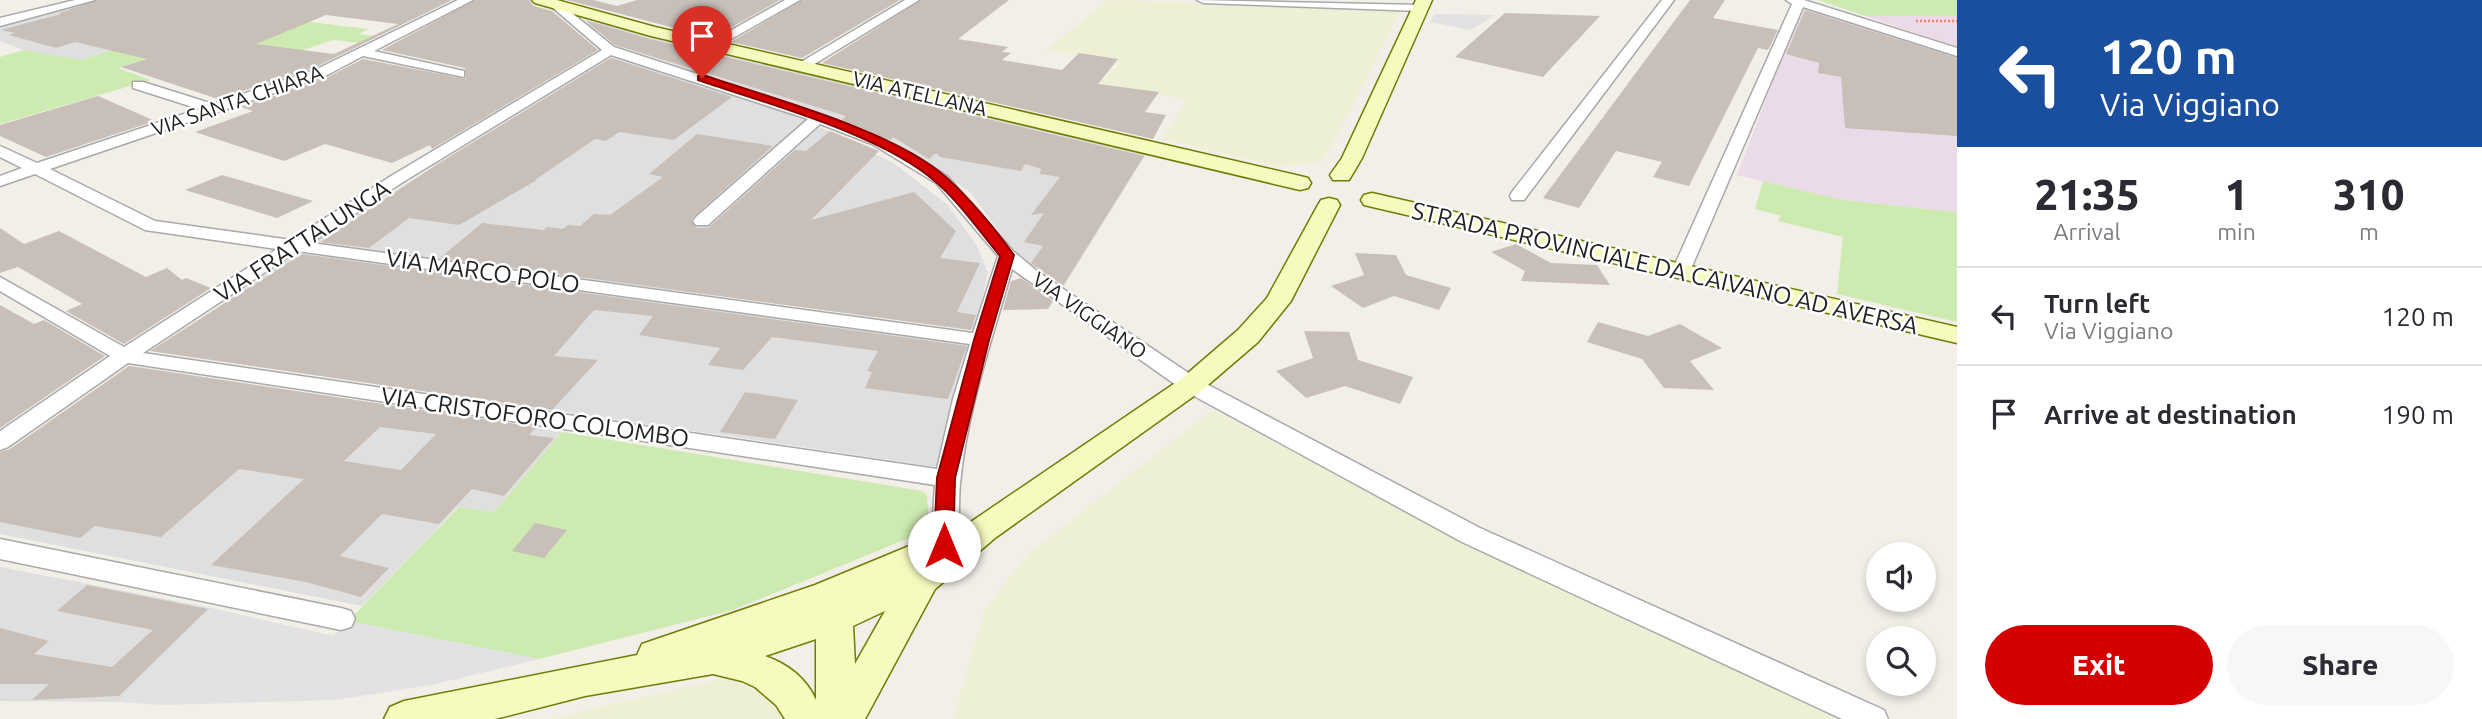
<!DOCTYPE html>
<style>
:root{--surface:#fff;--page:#f7f7f7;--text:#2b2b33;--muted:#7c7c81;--line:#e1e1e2;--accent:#d40000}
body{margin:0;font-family:Ubuntu,sans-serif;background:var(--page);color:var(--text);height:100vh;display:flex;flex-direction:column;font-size:26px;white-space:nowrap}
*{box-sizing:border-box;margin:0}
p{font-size:23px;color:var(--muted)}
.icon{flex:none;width:38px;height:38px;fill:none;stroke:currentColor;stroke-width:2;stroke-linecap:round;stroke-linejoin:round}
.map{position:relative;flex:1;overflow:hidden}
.side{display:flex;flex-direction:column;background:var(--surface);width:525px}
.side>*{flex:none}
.banner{background:#1a4fa0;color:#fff;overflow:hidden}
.controls{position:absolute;left:1866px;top:542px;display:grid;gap:14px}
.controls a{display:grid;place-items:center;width:70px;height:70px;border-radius:50%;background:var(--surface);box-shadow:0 4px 10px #0003;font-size:35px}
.pin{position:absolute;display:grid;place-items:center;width:60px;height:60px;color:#fff;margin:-72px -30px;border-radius:50% 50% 50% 0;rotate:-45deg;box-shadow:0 0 7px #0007}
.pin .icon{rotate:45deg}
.me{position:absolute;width:77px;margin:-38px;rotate:0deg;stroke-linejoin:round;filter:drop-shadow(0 0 5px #0008)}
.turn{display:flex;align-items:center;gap:24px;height:147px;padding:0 28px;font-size:32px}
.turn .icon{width:91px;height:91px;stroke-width:2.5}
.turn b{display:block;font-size:49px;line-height:60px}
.eta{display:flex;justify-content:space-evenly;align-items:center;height:119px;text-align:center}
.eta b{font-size:42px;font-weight:800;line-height:49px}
.button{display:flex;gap:14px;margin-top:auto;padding:14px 28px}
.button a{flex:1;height:80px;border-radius:42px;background:var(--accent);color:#fff;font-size:28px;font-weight:800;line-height:80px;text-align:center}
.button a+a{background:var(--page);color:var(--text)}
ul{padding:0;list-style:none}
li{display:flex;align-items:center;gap:21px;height:98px;padding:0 28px;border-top:2px solid var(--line)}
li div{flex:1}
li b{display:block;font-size:26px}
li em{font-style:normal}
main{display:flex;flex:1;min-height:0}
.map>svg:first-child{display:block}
.residential{fill:#e0dfdf}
.industrial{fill:#ebdbe8}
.farmland{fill:#eef0d5}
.grass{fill:#cdebb0}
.parking{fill:#e2e2e2}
.building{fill:#c7bfb8;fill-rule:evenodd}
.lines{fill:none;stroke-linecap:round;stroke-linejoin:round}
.street-casing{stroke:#a9a9a9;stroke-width:3}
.secondary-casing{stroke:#707d05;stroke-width:3}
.path{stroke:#fa8072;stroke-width:2.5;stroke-dasharray:2 2;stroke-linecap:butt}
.street{fill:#fff;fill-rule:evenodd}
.secondary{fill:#f7fabf;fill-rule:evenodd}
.route{fill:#d40000;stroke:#8a0000;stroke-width:2}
.labels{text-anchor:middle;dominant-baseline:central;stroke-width:5;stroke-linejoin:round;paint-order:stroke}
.far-street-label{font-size:21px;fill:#222;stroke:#fff}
.street-label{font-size:24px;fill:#222;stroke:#fff}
</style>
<main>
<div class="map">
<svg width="1957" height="719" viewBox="0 0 1957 719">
<rect width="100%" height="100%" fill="#f2efe9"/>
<path class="residential" d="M99 0 215 19 79 60 24 50 0 41V25Z
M601 20 990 115 1146 154 1062 289 1014 252 971 193 926 161 880 134 619 46 586 24Z
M610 57 712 87 803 119 892 162 948 205 977 246 988 272 975 330 311 243Z
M297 253 399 265 976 343 938 467 153 351Z
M132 366 562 432 494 512 458 507 362 606 0 534V456Z
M0 567 212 608 119 702 0 701Z"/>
<path class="industrial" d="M1802 4 1957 53V212L1843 200 1737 175Z
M1865 16H1957V47Z"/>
<path class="farmland" d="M1108 0 1386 9 1400 11V13L1328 153 1322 160 1308 164 1277 166 1162 139 1187 99 1097 86 1121 61 1046 50Z
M1212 410 1529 573 1839 719H953L985 609 1028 554Z
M723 678 759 686 780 708 784 719H552Z"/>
<path class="grass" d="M1818 0H1957V16H1865Z
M213 19 294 20 368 29 359 34 373 36 359 43 333 40 297 52 180 48 118 68 151 80 0 124V57L24 50 80 60Z
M1763 181 1843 200 1957 212V322L1837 294 1843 237 1778 221 1781 216 1755 209Z
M562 432 922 491 927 495 929 523 920 533 875 552 733 610 539 659 348 621 459 507 494 512Z"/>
<path class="parking" d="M1435 14H1436L1495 15 1471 30 1430 22Z
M212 608 333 636 348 621 539 659 436 684 336 700 162 705 119 702Z"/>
<path class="building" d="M98 0H452L316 67 218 99 121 67 147 59 75 42 56 48 9 35 15 33 1 30 61 14 59 13ZM326 15 398 24 334 54 256 44Z
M475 0H529L534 6 552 11 598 50 432 149 430 145 392 163 325 144 284 161 195 132 253 111 241 107 328 77 363 59 466 79 465 68 382 50Z
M567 0H593L617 6 637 0H780L713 38Z
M802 0H900L802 58 731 42Z
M921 0H1009L958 39 1008 47 1002 52 1011 53 1002 60 1062 70 1079 53 1118 59 1098 84 1159 92 1145 112 1166 115 1153 139 822 63Z
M1690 0H1725L1713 18 1778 30 1768 50 1758 48 1689 186 1653 177 1662 162 1616 151 1579 208 1543 198Z
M1805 10 1957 58V136L1845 128 1841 77 1818 73 1819 63 1786 54Z
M1505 13 1600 16 1543 77 1455 57Z
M585 20 650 39 1144 156 1063 286 1031 263 1043 246 1024 242 1044 213 1031 215 1060 177 1040 174 1041 169 1025 164 1021 171 940 157 936 153 929 159 893 137 891 140 842 120 846 116 615 45Z
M611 58 732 97 674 140 619 132 606 141 595 139 535 180H537L459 225 409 218 369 248 321 242 439 163Z
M98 96 155 121 46 157 0 136V125Z
M830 131 879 151 811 220 914 192 956 231 940 258 980 263 957 312 976 315 971 330 440 258 482 223 544 230 547 227 563 229 568 225 580 226 594 214 610 215 663 177 649 174 697 134 773 146 691 219 696 228H708L795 150 806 151Z
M222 175 313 201 277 218 185 190Z
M0 228 24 244 59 231 146 277 167 268 182 280 186 278 211 288 124 344 66 311 82 304 18 267 0 273Z
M1516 244 1551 263 1597 265 1610 285 1521 281 1525 271 1491 252Z
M1355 253 1396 255 1406 275 1451 288 1439 310 1394 296 1363 308 1331 286 1364 275Z
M302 254 967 346 948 399 865 388 872 372 867 371 878 351 772 337 743 370 708 365 720 348 639 335 653 316 594 310 554 356 598 360 552 410 150 351Z
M1021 278 1053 301 1048 309 1003 310 1011 281Z
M0 305 34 324 44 320 105 356 0 428Z
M1598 322 1648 336 1680 324 1722 348 1690 361 1714 390 1664 388 1642 359 1587 342Z
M1304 331 1349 332 1358 360 1413 377 1400 404 1345 386 1306 398 1276 371 1313 358Z
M129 366 536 427 529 435 554 438 504 496 472 489 439 524 382 514 340 556 389 568 361 597 306 582 211 565 304 479 239 469 161 537 95 526 80 538 0 522V452L10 449ZM380 427 436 434 401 470 344 461Z
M745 392 798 400 775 439 720 432Z
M535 523 567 530 544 558 512 551Z
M87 585 208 609 119 696 32 700 49 684H0V628L49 641 34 654 112 667 153 630 57 611Z"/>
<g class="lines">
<defs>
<path id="street" d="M75 0H95L0 26V18Z
M458 0H473L374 51 464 71V77L363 56 327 75 50 169 155 221 291 240 391 176 602 50 552 7 562 5 614 47 823 115 882 138 914 155 948 177 1013 251 1038 272 1199 380 1480 528 1884 710 1888 719H1842L1462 542 1183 390 1012 269C992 340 967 410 960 484 958 502 961 539 953 553L944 555 935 553 931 546 935 485 128 363 8 447 0 450V431L110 356 0 291V277L124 347 277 249 145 230 35 174 0 186V176L22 168 0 157V146L37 163 199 109 133 88V82H143L213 104 317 69ZM611 55 808 119 696 217 693 221 696 225H708L820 124 872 144 936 183 998 256 973 333 311 243 403 182ZM297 251 970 344 953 399 937 469 143 353Z
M785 0H800L717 47H709L707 44Z
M905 0H919L808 68 803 69 796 65Z
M1197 0 1420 5 1426 8 1420 11 1203 3Z
M1662 0H1674L1524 200H1512L1510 196 1512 192Z
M1786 0H1804L1957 48V56L1803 7 1690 271 1688 275H1674L1672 271 1792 4Z
M0 539 341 608 351 611 355 619 351 627 341 630 0 559Z"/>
<path id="secondary" d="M532 0H557L655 27 1300 176 1308 178 1311 183 1308 188 1300 190 651 36 535 3Z
M1416 0H1432L1362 158 1349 180H1333L1330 175 1342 158Z
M1372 193 1957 327V343L1364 205 1361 200 1364 195Z
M1329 198 1337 200 1340 205 1291 301 1258 342 1201 391 995 538 935 589 865 719H785L776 705 755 687 742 681 713 674 585 696 495 719H384L390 707 404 701 637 655 642 644 815 585 943 532 959 530 1181 379 1238 330 1267 298 1318 205 1321 200ZM885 611 855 664 853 626ZM816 639V700C806 678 788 664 765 656Z"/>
</defs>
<use href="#street" class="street-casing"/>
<use href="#secondary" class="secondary-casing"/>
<path class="path" d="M1916 21H1957"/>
<use href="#street" class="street"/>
<use href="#secondary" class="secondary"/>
</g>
<path class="route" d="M698 76H706C774 99 895 131 947 178 971 200 995 229 1014 255L989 340 955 478 953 546 951 551 944 554 937 551 934 546 937 478 974 340 1000 256C980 232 961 204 937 183 884 135 768 104 698 80Z"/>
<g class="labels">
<g class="far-street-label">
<text transform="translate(920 93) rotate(13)">VIA ATELLANA</text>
<text transform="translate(237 100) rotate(-19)">VIA SANTA CHIARA</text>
<text transform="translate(1090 315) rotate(35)">VIA VIGGIANO</text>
</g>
<g class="street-label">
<text transform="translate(302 241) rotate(-33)">VIA FRATTALUNGA</text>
<text transform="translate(1665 268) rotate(13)">STRADA PROVINCIALE DA CAIVANO AD AVERSA</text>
<text transform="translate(483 271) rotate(8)">VIA MARCO POLO</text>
<text transform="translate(535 417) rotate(8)">VIA CRISTOFORO COLOMBO</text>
</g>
</g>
</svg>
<div class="controls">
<a><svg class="icon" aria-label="sound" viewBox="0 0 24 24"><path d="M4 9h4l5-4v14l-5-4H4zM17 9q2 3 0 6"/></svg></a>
<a><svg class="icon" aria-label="search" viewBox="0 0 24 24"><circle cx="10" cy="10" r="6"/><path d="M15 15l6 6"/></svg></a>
</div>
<div class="pin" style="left:702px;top:78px;background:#d93025"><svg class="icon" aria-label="arrive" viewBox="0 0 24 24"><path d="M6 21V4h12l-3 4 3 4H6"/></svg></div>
<svg class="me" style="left:944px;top:546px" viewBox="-20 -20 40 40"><circle r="19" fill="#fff"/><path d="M0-13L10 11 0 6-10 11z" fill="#d40000"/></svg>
</div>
<section class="side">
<div class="banner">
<div class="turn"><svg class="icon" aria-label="left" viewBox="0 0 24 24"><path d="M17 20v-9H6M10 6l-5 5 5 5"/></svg><div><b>120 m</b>Via Viggiano</div></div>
</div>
<div class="eta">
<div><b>21:35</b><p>Arrival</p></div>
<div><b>1</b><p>min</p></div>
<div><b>310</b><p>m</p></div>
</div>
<ul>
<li><svg class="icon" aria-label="left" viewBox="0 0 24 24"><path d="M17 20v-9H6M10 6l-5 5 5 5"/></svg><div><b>Turn left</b><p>Via Viggiano</p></div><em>120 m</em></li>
<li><svg class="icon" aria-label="arrive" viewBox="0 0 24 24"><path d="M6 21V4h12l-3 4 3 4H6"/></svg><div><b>Arrive at destination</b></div><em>190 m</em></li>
</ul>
<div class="button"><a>Exit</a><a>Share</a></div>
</section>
</main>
